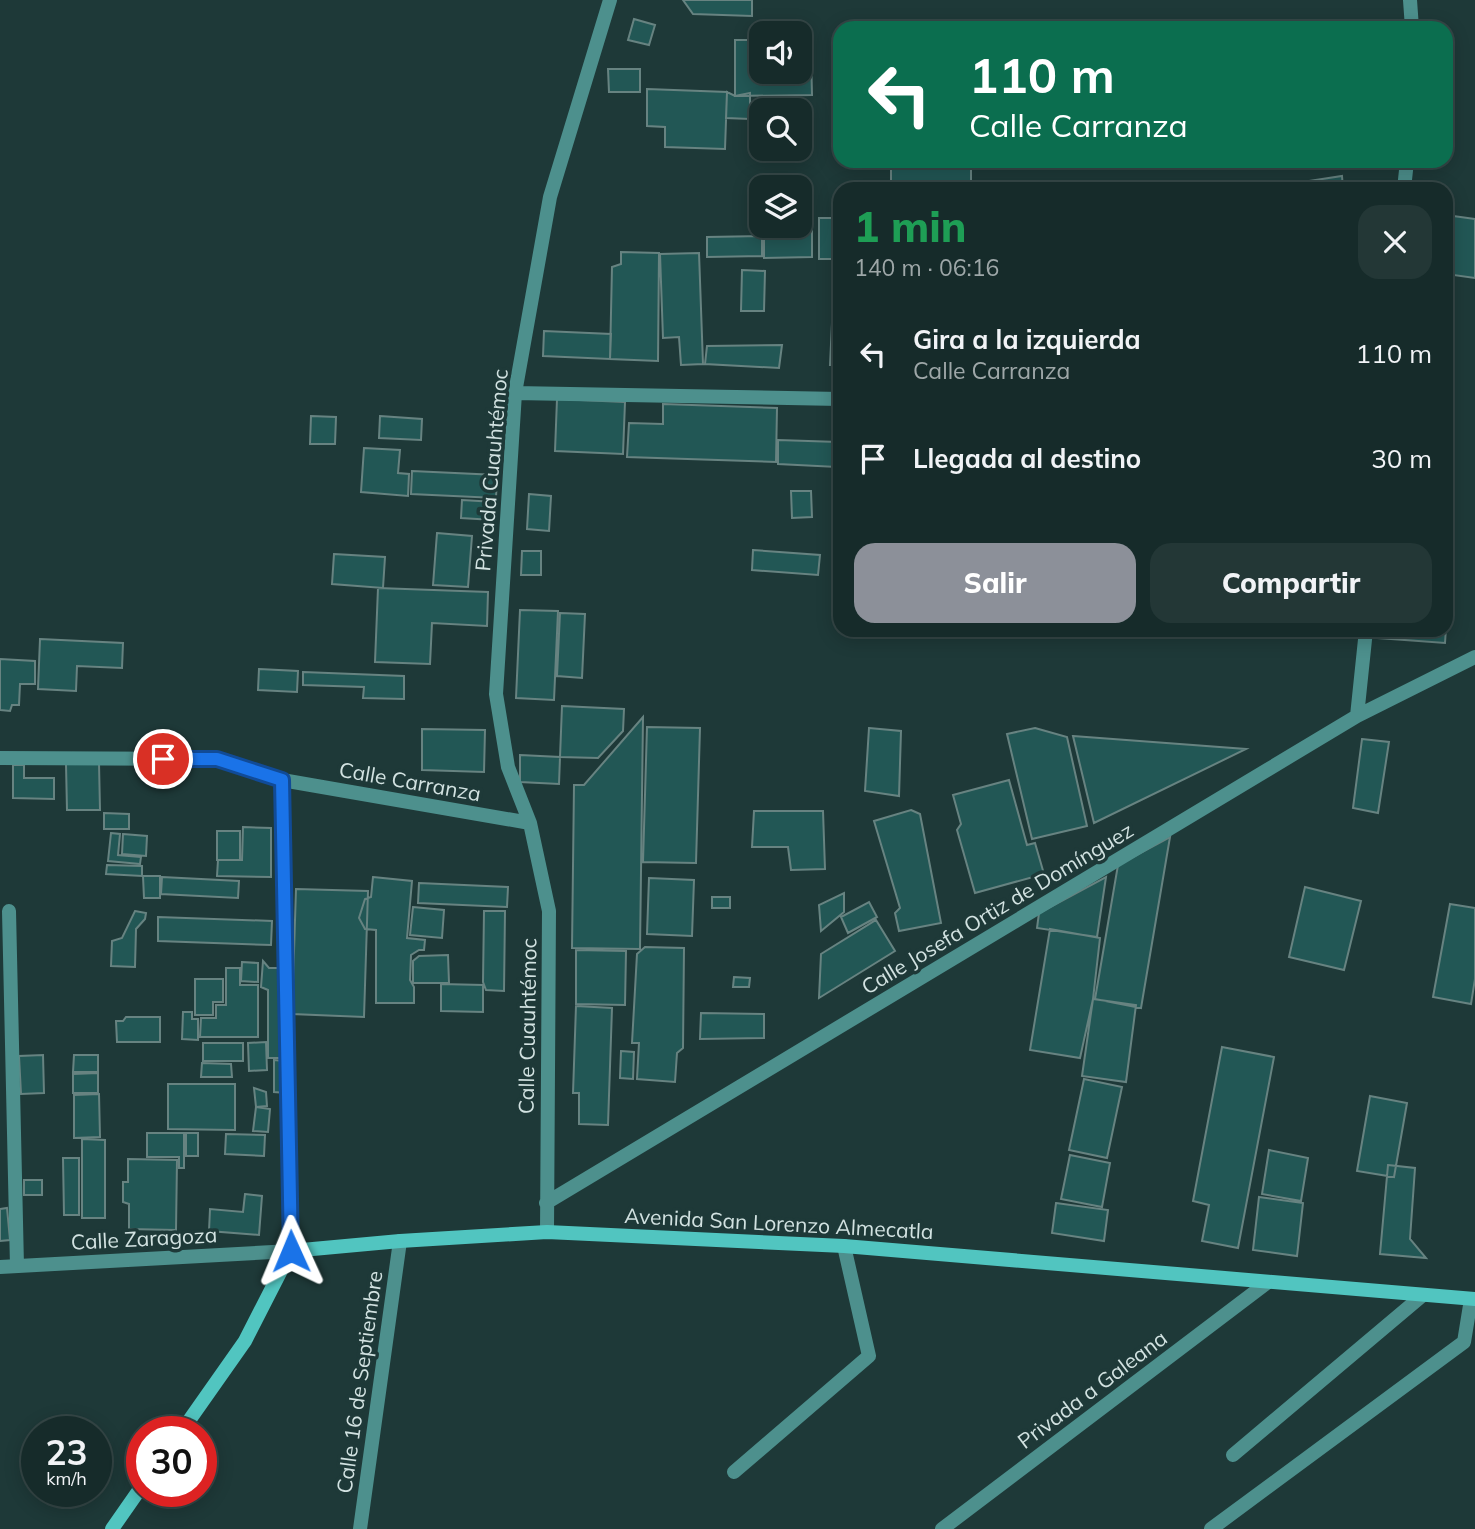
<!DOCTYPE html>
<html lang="es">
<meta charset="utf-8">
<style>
:root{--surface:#162b2a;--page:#233736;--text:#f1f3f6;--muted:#9ea7a8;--line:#354747;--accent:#8c9099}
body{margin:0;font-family:Mulish,sans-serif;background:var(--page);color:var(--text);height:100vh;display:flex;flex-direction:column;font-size:26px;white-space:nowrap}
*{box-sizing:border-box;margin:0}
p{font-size:23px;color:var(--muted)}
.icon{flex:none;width:38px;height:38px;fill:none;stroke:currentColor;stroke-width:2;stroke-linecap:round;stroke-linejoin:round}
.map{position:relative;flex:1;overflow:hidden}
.panel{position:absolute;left:833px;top:182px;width:620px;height:455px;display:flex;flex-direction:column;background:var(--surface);border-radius:21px;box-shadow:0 4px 18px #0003,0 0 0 2px var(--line)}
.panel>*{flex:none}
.guide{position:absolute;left:833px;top:21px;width:620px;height:147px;border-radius:21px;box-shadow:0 4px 18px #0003,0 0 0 2px var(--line);background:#0b6e4f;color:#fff;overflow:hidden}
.tools{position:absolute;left:749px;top:21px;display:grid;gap:14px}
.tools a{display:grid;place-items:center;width:63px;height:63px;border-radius:14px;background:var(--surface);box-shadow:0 4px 18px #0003,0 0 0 2px var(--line);font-size:35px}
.speed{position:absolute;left:21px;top:1416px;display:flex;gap:14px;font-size:35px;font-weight:700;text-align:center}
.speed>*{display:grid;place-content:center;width:91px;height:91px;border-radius:50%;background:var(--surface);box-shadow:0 4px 18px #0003,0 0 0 2px var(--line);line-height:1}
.speed small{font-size:18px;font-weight:400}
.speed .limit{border:10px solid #d22;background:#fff;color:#111}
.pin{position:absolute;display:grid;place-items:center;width:60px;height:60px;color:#fff;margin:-30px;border:4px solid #fff;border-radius:50%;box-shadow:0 2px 7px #0007}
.me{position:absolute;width:77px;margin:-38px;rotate:359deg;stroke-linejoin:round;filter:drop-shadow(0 0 5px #0008)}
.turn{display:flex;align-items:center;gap:24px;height:147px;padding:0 21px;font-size:32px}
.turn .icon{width:91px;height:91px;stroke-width:2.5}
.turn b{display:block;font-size:49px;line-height:60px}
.round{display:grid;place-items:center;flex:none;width:74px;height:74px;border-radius:21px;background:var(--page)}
.head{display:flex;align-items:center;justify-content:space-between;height:119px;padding:0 21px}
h1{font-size:42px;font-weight:800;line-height:52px;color:#1e9e55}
.button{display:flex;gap:14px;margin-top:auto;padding:14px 21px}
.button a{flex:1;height:80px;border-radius:21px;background:var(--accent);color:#fff;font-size:28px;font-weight:800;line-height:80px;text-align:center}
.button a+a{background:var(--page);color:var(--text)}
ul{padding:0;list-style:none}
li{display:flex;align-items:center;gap:21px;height:105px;padding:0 21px}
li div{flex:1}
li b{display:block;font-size:26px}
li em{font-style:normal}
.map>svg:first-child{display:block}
.building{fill:#225755;stroke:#678381;stroke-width:2}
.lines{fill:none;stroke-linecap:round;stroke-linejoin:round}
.service{stroke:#4d908d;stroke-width:14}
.minor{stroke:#4d908d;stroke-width:14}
.secondary{stroke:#51c5c0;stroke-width:14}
.route-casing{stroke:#114b97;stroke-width:18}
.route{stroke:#1a73e8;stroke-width:12}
.labels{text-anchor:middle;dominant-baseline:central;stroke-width:7;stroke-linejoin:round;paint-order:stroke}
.street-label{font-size:21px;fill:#d2e2e1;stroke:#1e3938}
</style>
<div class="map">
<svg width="1475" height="1529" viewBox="0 0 1475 1529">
<rect width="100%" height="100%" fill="#1e3938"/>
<path class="building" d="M683 0H752V16L693 14Z
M634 19 655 25 649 45 628 40Z
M735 40H761V72H800V53H811L812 95 735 96Z
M608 69H640V92H609Z
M647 89 727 92 725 149 665 147V127L647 126Z
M727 92 735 96 750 93V119L726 118Z
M891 161H971V189H891Z
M1342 176 1343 189H1289V184Z
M753 209H761V226H800V209H812V257L764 258V233L753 230Z
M1446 215 1475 219V278L1446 274Z
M819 218H840V259H819Z
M762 236V256L707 257V237Z
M621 252 659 253 658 361 610 359 612 267 621 264Z
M699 253 703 364 681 365 679 337 663 338 660 254Z
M742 270 765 271 764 311H741Z
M832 323 840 324V365H830Z
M544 331 611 334 610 359 543 356Z
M782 345 779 368 705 364 707 346Z
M557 399 625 402 623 454 555 451Z
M663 404 777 408 776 462 627 457 629 423 663 424Z
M311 416 336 417 335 444H310Z
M380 416 422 419 421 440 379 438Z
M778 440 838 442 837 467 778 464Z
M364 448 400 450 398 473 409 474 408 496 361 492Z
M412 471 497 475 496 498 411 494Z
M791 491H811L812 517 792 518Z
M529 494 551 496 549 531 527 529Z
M462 500 495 502 493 520 461 518Z
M437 533 472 536 468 587 433 585Z
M1446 538 1452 539 1445 643 1378 638V630H1446Z
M753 550 820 555 818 575 752 570Z
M522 551H541V575H521Z
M334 554 385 557 383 588 332 584Z
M378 588 488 592 487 626 432 623 430 664 375 662Z
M520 610 558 611 554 700 516 698Z
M560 613 585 614 582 678 557 676Z
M40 639 123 643 122 668 77 666 76 691 38 689Z
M0 659 35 661V684H20L19 705H12L10 711 0 710Z
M259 669 298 671 297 692 258 690Z
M303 672 404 676V699L363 698 364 687 303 685Z
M562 706 624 709 623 731 598 758 560 757Z
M643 717 640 949 572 948 574 785H584Z
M647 727 700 728 696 863 643 862Z
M869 728 901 731 899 796 865 791Z
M1035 728 1067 737 1087 826 1032 839 1007 734Z
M422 729 485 730 484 772 422 770Z
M1073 736 1246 749 1094 823Z
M1362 739 1389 742 1378 813 1353 808Z
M520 755 560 757 559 784 520 782Z
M99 763 100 810H67L66 764Z
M13 765H24V778H54V799L13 798Z
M1009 780 1027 845 1035 843 1044 874 975 893 957 830 961 824 953 795Z
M911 810 920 814 941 923 899 931 895 913 900 908 874 821Z
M754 811H823L825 869 791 870 788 847H752Z
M104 813 129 814V829H104Z
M243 827 271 828V877L217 876 218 860H242Z
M217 831H240V860H217Z
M111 833 120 834 118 855 141 857 140 864 108 861Z
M123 834 147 836 146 856 122 854Z
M1170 837 1141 1008 1095 999 1118 865Z
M107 865 142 866V876L106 874Z
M143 876H160V898H144Z
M162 877 239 881 238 898 161 894Z
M373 877 412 881 407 938 425 940 424 950H419L411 955 410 980 414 987V1003H376V930L365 929 359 918 365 899 371 897Z
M1106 877 1097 937 1037 928 1039 913Z
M649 878 694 880 692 936 647 934Z
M419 883 508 887 507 907 418 903Z
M1305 887 1361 901 1344 970 1289 957Z
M296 889 368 891 364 1017 292 1014Z
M844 893V912L821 931 819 905Z
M712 897H730V908H712Z
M869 902 877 917 848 933 841 917Z
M1450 904 1475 908V979L1471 1004 1433 997Z
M413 907 444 910 442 938 410 935Z
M135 911 146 913 145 919 136 929 135 967 111 966 112 941 122 938Z
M484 911H505L504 991 486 990 483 982Z
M158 917 272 921 271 945 158 941Z
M876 920 895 951 819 998 821 954Z
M1050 929 1100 938 1093 999 1080 1058 1030 1050Z
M645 947 684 948 683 1048 677 1053 675 1082 637 1079 639 1043H632L637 954Z
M576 950 626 951 625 1005 576 1004Z
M448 955 449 983H413V961L419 956Z
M263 961 269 968H284L285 1058H268V990L261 987Z
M242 962 258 963V982L241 981Z
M226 968H240V985H258V1037H200L201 1018H216V1005H226Z
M734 977 750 978 749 987H733Z
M195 979H223V1002H213V1015H195Z
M441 984 483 985V1012L441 1011Z
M1093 999 1136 1005 1126 1082 1082 1076Z
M576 1006 612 1008 608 1125 579 1124V1093H573Z
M183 1012H192V1019H198V1040L182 1039Z
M701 1013 764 1014V1038L700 1039Z
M126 1017H160V1042H117L116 1021H123Z
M266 1042 267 1070 249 1071 248 1043Z
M203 1043H243V1061H203Z
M1222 1047 1274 1057 1238 1248 1202 1241 1209 1205 1193 1201Z
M621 1051 634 1052 633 1079 620 1078Z
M43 1055 44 1093 21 1094 19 1056Z
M74 1055H98V1072H73Z
M274 1060 284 1061 286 1093 274 1092Z
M202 1063 231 1064 232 1077H201Z
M98 1073V1093H73V1074Z
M1084 1079 1122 1087 1107 1158 1069 1150Z
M168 1084H235V1130L168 1129Z
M254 1088 266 1092 267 1106 256 1107Z
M99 1094 100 1137 74 1138V1095Z
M1370 1096 1407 1103 1394 1177 1357 1171Z
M256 1107 270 1109 268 1132 253 1131Z
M147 1133H184V1168H179V1157H147Z
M186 1133H198V1156H186Z
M226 1134 265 1135 264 1156 225 1154Z
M82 1139 105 1140V1218H82Z
M1269 1150 1308 1158 1301 1201 1262 1194Z
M1070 1155 1110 1163 1102 1207 1061 1199Z
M63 1158H79V1215H64Z
M128 1159 177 1160 176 1230 129 1229V1204L123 1202V1182H128Z
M1388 1165 1415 1168 1410 1239 1426 1258 1380 1254Z
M24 1180H42V1195H24Z
M245 1194 262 1196 259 1235 209 1231 210 1209 243 1212Z
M1259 1197 1303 1203 1297 1256 1253 1250Z
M1056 1203 1108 1210 1104 1241 1052 1233Z
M7 1208 10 1240 0 1241V1209Z"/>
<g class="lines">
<path class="service" d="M1233 1455 1423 1295
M1211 1529 1464 1342 1471 1299"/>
<path class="minor" d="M1410 0 1412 28
M1404 189 1407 161
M515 393 840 399
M1357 716 1366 630
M0 758 217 759 282 780 530 823
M9 911 17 1266
M546 1203 1357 716 1475 657
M547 1232 549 911 530 823 508 767 496 694 515 393 550 197 610 0
M0 1267 291 1251 282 780
M734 1472 869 1356 844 1246
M360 1529 400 1241
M942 1529 1268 1282"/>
<path class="secondary" d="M181 1432 245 1341 291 1251 400 1241 547 1232 844 1246 1475 1299
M112 1529 142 1486"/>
</g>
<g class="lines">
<defs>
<path id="route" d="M163 759H217L282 780 291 1251"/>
</defs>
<use href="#route" class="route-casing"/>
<use href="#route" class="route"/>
</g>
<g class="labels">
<g class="street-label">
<text transform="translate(491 470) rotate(-85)">Privada Cuauhtémoc</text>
<text transform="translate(410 781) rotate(10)">Calle Carranza</text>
<text transform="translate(997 908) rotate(-31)">Calle Josefa Ortiz de Domínguez</text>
<text transform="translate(527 1026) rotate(-89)">Calle Cuauhtémoc</text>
<text transform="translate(779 1223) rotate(3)">Avenida San Lorenzo Almecatla</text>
<text transform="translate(144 1238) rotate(-3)">Calle Zaragoza</text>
<text transform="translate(359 1382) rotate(-82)">Calle 16 de Septiembre</text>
<text transform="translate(1092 1389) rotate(-37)">Privada a Galeana</text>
</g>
</g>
</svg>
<div class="tools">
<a><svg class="icon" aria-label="sound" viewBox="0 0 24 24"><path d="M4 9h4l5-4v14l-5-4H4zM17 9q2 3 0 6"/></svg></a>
<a><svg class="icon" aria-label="search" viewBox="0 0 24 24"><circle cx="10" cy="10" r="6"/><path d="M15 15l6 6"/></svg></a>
<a><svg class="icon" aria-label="layers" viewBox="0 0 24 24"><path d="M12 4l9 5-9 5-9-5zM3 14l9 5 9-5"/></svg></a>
</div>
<div class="speed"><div>23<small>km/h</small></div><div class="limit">30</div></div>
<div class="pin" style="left:163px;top:759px;background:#d93025"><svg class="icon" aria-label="arrive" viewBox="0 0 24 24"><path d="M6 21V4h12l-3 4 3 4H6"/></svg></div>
<svg class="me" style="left:291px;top:1251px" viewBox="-20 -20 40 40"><path d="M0-17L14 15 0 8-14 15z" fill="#1a73e8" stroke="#fff" stroke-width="4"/></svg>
<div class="guide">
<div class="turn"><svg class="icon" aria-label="left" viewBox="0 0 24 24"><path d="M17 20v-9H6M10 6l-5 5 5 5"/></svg><div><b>110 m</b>Calle Carranza</div></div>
</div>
<section class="panel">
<div class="head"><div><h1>1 min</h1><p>140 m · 06:16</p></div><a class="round"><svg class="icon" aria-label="close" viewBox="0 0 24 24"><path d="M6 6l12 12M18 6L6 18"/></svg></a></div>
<ul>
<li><svg class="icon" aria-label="left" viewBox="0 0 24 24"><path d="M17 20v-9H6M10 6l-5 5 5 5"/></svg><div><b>Gira a la izquierda</b><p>Calle Carranza</p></div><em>110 m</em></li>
<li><svg class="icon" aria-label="arrive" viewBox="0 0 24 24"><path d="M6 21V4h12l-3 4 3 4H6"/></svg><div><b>Llegada al destino</b></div><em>30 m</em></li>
</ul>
<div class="button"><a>Salir</a><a>Compartir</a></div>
</section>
</div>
